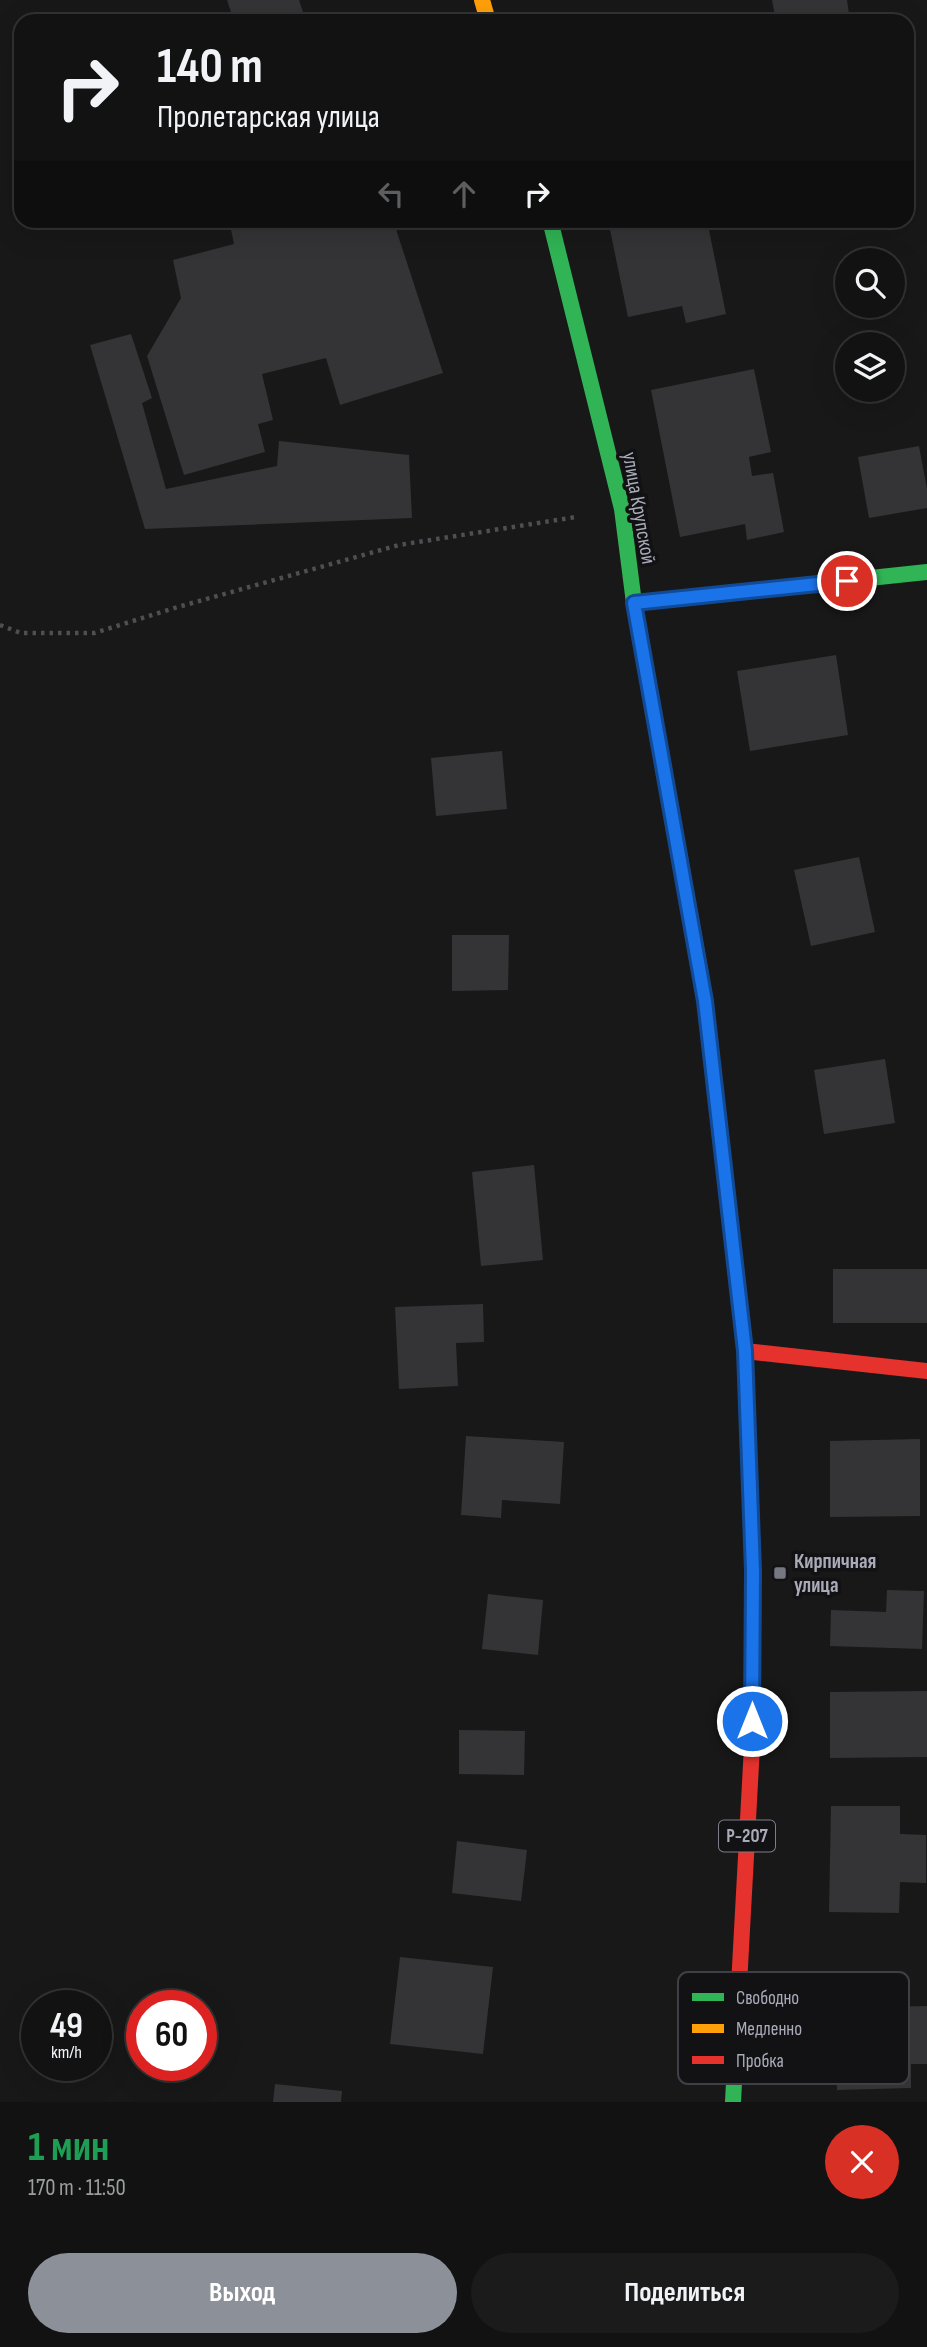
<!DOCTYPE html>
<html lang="ru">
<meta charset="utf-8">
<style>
:root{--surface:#121212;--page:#1b1b1b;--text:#f1f3f6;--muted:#9c9e9f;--line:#313232;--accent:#8c9099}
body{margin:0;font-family:"Sofia Sans Condensed",sans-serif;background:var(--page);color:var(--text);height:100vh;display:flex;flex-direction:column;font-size:26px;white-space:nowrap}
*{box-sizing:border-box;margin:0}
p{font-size:23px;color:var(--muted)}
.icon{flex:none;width:38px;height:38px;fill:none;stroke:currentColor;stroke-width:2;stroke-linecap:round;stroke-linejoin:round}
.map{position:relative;height:2102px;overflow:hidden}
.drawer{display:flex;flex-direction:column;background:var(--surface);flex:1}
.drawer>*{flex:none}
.banner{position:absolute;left:14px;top:14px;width:900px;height:214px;border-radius:21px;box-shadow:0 7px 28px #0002,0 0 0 2px var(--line);background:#121212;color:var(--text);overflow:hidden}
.buttons{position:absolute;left:835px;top:248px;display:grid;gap:14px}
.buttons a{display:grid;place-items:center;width:70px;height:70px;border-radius:50%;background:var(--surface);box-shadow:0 7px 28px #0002,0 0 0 2px var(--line);font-size:35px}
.speed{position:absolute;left:21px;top:1990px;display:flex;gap:14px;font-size:35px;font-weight:700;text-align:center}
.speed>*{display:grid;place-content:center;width:91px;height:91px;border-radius:50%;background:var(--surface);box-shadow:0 7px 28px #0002,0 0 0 2px var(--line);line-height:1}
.speed small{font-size:18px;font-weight:400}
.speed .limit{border:10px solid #d22;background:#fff;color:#111}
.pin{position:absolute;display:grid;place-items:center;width:60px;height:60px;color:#fff;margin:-30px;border:4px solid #fff;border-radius:50%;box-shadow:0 2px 7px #0007}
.me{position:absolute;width:77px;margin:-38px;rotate:0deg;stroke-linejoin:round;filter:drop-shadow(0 0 5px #0008)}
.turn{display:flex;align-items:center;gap:24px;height:147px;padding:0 28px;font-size:32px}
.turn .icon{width:91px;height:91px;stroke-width:2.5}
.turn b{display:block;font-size:49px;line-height:60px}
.lanes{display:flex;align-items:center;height:66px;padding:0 28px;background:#0003;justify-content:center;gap:35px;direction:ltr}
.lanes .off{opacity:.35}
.round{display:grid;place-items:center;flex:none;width:74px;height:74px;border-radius:37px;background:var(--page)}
.overview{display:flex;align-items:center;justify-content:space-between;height:119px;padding:0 28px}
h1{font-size:42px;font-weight:700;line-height:52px;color:#1e9e55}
.button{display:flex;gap:14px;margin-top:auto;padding:14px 28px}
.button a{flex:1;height:80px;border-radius:42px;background:var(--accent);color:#fff;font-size:28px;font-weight:700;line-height:80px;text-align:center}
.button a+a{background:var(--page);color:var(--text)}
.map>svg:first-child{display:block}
.building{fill:#343436}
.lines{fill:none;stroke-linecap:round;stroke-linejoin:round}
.path{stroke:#4e4e53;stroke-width:4.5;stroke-dasharray:3.5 5;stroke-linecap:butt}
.fast{stroke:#30b455;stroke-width:16}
.slow{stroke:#ff9f0a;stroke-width:16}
.jam{stroke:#e5322d;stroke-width:16}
.route-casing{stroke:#114b97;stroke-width:18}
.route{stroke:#1a73e8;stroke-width:12}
.poi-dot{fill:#767881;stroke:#121214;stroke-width:2.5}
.labels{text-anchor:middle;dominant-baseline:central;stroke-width:7;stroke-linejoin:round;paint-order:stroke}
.shield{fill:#121214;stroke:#7c7d88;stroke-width:2}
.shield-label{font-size:19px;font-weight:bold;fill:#a9abb9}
.street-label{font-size:21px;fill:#a9abb9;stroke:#121214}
.poi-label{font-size:21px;font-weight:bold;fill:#a9abb9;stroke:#121214;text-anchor:start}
.key{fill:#121214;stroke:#3f4046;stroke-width:2}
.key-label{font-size:19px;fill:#a9abb9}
</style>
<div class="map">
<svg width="927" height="2102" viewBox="0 0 927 2102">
<rect width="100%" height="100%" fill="#181818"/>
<path class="building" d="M227 0H299L306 21H234Z
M772 0H847L850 21H776Z
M229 220H393L443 373 340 405 326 358 262 374 273 420 258 424 265 452 184 475 147 356 181 298 173 260 234 244Z
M608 220H707L726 314 686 323 682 306 628 317Z
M131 334 152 398 142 403 166 489 277 466 279 441 409 455 412 518 145 529 90 345Z
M754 369 771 452 749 457 752 476 773 473 784 532 747 540 745 524 680 537 651 390Z
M919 446 927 489V508L869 518 858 457Z
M836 655 848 735 750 751 737 671Z
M502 751 507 809 436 816 431 758Z
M859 857 875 932 811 946 794 870Z
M452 935H509L508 990 452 991Z
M885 1059 895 1123 824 1134 814 1070Z
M534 1165 543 1260 481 1266 472 1172Z
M833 1269H927V1323H833Z
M483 1304 484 1342 456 1343 458 1386 399 1389 395 1307Z
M466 1436 564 1442 560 1504 502 1500 501 1518 461 1515Z
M920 1439V1516L830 1517V1441Z
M887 1590 924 1591 922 1649 830 1646 831 1610 886 1612Z
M488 1594 543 1600 538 1655 482 1649Z
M927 1691V1757L830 1758V1692Z
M459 1730 525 1731 524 1775 459 1774Z
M831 1806H900V1834L926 1835V1883L900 1882 899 1913 829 1912Z
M457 1841 527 1850 521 1901 452 1893Z
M400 1957 493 1967 483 2054 390 2044Z
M927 2006V2064H911V2088L837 2090 835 2008Z
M275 2084 342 2091 341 2102H273Z"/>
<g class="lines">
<path class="path" d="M0 625 21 633H94L178 607 399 545 576 517"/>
<path class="fast" d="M550 220 622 509 634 603 657 732
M634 603 927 572
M700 970 705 1001 745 1351 753 1571 752 1668
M733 2102 739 1985"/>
<path class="slow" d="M482 0 488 21"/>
<path class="jam" d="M657 732 700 970
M745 1351 927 1371
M739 1985 752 1746V1668"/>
</g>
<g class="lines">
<defs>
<path id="route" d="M752 1721 753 1571 745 1351 705 1001 634 603 847 581"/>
</defs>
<use href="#route" class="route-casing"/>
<use href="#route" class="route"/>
</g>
<rect class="poi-dot" x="773" y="1566" width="14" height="14" rx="3.5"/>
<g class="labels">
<rect class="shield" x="719" y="1820.5" width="56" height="31" rx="5"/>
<g class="shield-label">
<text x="747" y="1836">Р-207</text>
</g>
<g class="street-label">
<text transform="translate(639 508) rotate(80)">улица Крупской</text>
</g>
<g class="poi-label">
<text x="794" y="1561">Кирпичная<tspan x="794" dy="24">улица</tspan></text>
</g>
</g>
<rect x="678" y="1972" width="231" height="112" rx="10" class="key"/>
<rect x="692" y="1993" width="32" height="8" fill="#30b455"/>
<rect x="692" y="2024" width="32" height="9" fill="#ff9f0a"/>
<rect x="692" y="2056" width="32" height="8" fill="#e5322d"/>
<g class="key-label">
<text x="736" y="2004">Свободно</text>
<text x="736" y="2035">Медленно</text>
<text x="736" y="2067">Пробка</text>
</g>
</svg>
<div class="buttons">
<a><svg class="icon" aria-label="search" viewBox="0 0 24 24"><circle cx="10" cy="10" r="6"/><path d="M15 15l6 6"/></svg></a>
<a><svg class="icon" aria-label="layers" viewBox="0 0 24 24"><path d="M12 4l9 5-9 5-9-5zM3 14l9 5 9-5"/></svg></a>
</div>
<div class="speed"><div>49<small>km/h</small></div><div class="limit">60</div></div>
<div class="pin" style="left:847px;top:581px;background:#d93025"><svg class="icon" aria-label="arrive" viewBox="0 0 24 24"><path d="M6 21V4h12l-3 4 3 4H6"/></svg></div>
<svg class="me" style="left:752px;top:1721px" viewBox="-20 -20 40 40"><circle r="17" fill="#1a73e8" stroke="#fff" stroke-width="3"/><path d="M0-11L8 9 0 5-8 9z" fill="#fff"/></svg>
<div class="banner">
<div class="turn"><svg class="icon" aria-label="right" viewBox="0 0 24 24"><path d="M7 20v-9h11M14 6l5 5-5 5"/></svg><div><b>140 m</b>Пролетарская улица</div></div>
<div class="lanes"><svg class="icon off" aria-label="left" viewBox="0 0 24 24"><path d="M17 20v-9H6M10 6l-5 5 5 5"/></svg><svg class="icon off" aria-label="ahead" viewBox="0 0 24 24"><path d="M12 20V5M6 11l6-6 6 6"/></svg><svg class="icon" aria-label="right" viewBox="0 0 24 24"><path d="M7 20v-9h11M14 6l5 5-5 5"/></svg></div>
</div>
</div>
<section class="drawer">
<div class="overview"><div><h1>1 мин</h1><p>170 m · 11:50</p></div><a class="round" style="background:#d93025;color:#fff"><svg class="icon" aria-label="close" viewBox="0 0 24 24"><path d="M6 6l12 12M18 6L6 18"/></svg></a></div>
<div class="button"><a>Выход</a><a>Поделиться</a></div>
</section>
